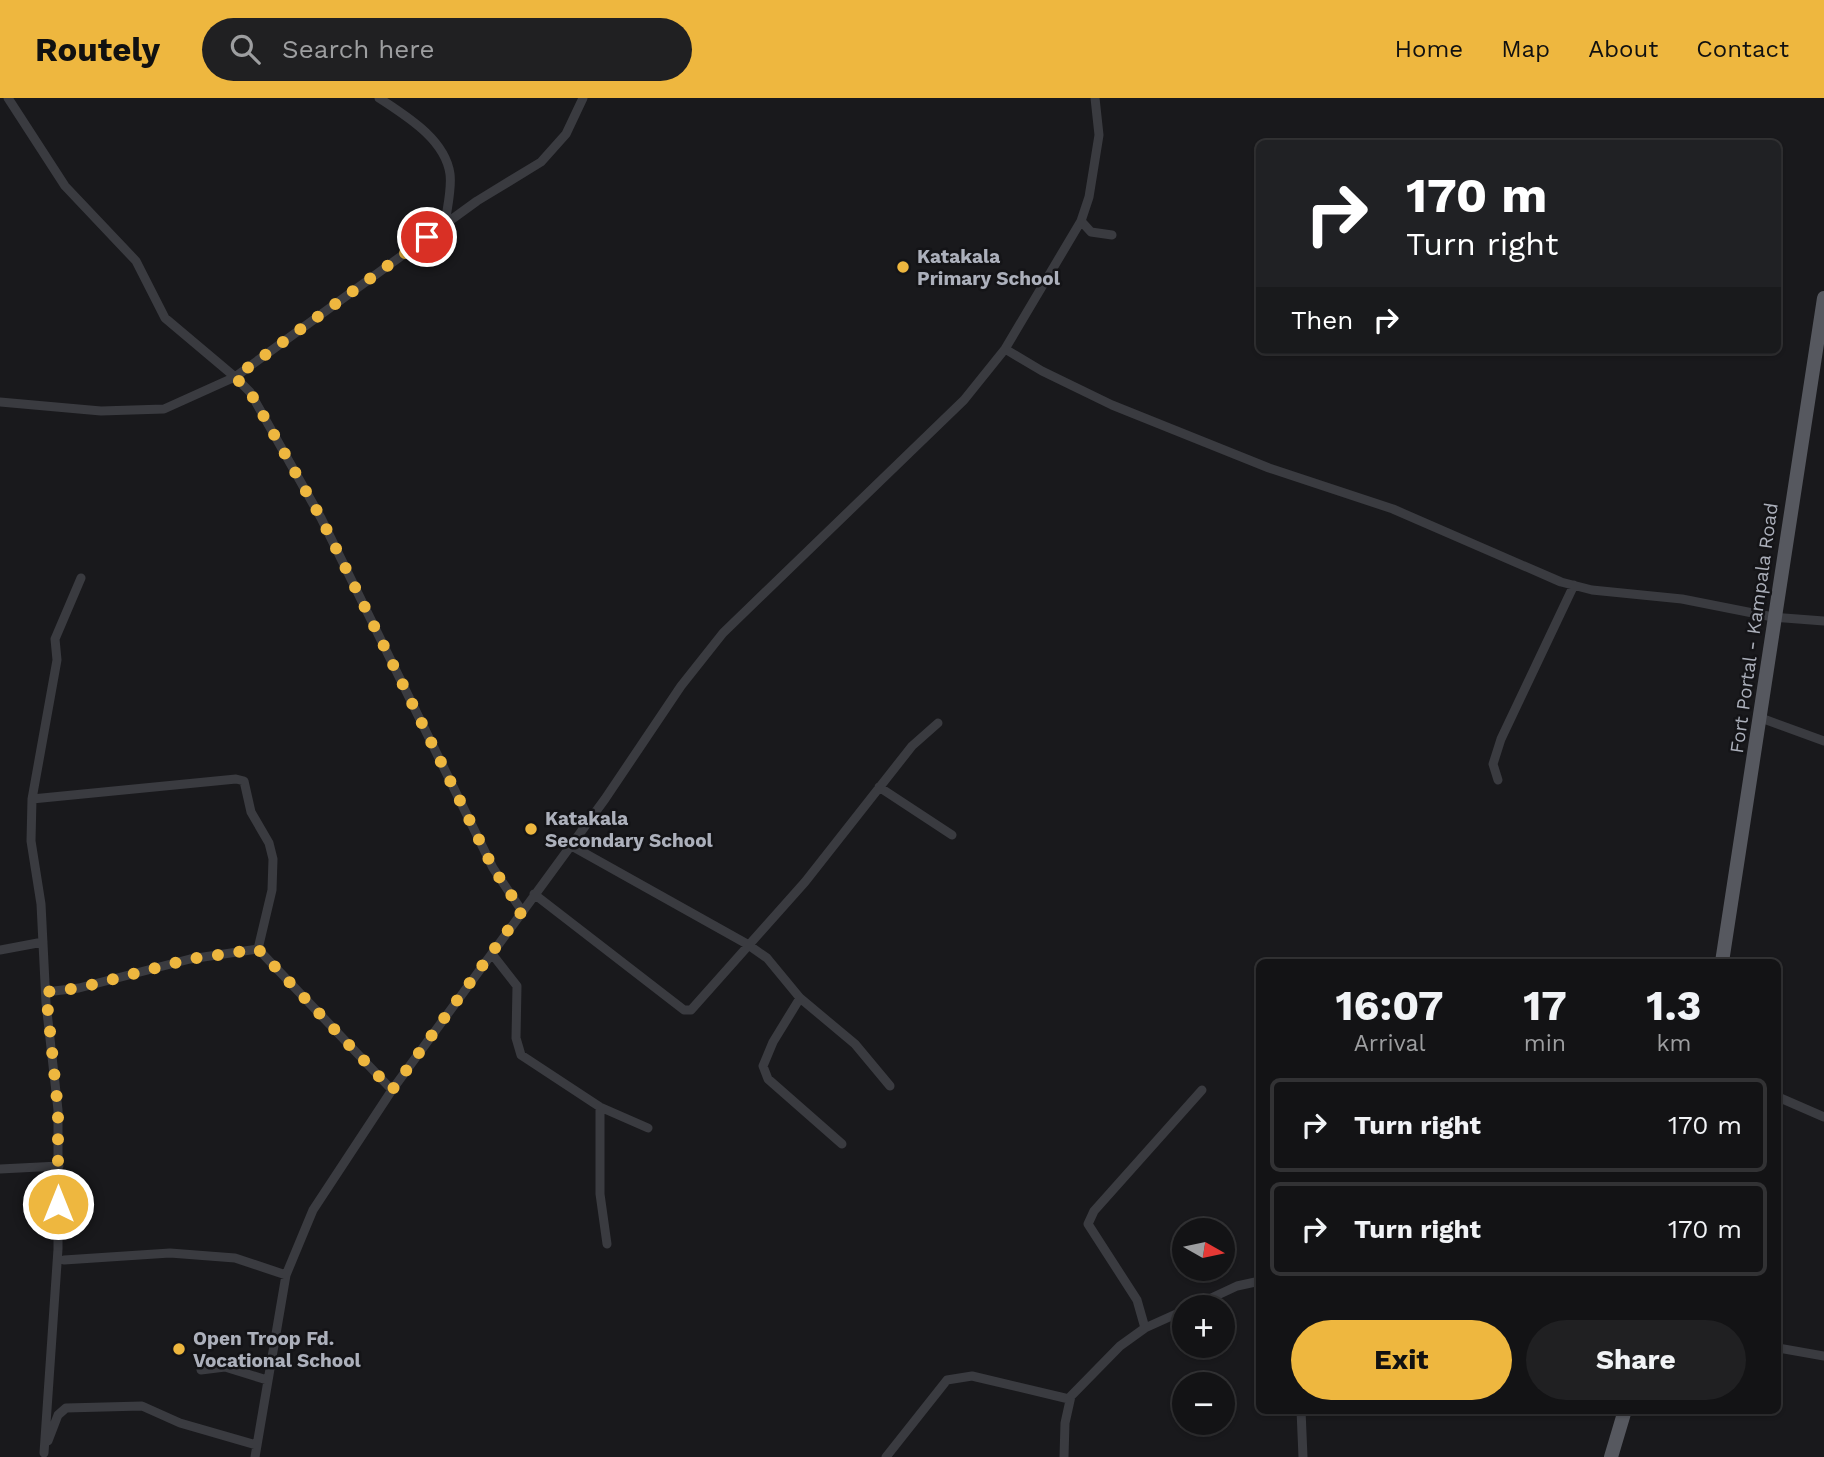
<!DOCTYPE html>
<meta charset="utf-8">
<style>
:root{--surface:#131315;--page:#202022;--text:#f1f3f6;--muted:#9d9ea0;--line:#323234;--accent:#eeb73f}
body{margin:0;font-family:"Work Sans",sans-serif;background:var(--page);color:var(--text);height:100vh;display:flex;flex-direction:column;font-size:26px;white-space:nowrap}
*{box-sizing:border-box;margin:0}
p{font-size:23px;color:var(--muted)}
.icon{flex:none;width:38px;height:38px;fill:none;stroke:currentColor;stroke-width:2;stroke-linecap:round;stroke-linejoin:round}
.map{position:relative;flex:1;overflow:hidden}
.panel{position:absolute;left:1256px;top:861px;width:525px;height:455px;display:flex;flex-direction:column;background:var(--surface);border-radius:10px;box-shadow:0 2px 5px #0004,0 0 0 2px var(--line)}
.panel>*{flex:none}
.guide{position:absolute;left:1256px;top:42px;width:525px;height:214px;border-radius:10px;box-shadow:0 2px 5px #0004,0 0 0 2px var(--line);background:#202124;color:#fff;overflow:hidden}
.needle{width:46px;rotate:99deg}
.buttons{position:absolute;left:1172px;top:1120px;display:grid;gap:14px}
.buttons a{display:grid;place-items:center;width:63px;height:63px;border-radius:50%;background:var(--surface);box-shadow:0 2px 5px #0004,0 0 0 2px var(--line);font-size:35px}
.pin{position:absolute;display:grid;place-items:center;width:60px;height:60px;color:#fff;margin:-30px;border:4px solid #fff;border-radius:50%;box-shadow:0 2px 7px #0007}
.me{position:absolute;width:77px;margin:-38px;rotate:0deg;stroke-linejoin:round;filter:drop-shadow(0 0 5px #0008)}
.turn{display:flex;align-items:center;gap:24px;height:147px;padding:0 35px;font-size:32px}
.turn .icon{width:91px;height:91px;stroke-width:2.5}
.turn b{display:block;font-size:49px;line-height:60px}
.then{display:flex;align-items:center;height:66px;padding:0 35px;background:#0003;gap:14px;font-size:26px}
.eta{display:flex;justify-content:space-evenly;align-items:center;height:119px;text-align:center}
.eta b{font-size:42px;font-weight:700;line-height:49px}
.cta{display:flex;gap:14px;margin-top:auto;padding:14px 35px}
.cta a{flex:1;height:80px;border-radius:42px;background:var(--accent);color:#111;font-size:28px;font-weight:700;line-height:80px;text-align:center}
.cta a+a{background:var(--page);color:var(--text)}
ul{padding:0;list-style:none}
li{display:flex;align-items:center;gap:21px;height:94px;margin:0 14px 10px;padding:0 21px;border:4px solid var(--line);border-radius:10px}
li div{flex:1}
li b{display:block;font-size:26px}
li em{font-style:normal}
header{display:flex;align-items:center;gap:42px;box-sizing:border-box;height:98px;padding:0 35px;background:var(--accent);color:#111}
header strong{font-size:33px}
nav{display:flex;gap:38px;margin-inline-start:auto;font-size:24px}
.search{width:490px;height:63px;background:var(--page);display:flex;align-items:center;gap:18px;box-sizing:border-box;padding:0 24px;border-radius:38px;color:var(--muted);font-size:26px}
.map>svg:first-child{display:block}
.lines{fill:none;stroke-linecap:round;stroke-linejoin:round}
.minor{stroke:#3a3b40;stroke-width:9}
.primary{stroke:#56585f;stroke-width:14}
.route{stroke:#eeb73f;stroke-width:12;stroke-dasharray:0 21.6}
.poi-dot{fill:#eeb73f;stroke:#141417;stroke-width:2.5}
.labels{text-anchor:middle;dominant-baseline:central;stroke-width:5;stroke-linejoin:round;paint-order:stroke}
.poi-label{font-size:19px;font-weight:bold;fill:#acb0bb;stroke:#141417;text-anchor:start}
.street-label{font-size:19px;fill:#acb0bb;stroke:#141417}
</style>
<header>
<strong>Routely</strong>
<div class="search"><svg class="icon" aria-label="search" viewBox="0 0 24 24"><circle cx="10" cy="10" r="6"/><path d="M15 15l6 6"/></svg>Search here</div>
<nav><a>Home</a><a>Map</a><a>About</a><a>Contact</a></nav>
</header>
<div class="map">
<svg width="1824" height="1359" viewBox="0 0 1824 1359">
<rect width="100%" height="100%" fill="#19191c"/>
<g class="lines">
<path class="minor" d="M8 0 65 88 136 163 165 220 235 279 477 103 541 64 566 36 583 0
M379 0C406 18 445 41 450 76 452 91 447 110 445 126
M1081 123 1091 134 1112 137
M1005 251 1042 273 1112 307 1269 370 1393 411 1561 484 1592 492 1682 501 1773 519 1824 523
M0 304 101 313 164 311 235 279 250 294 321 420 493 770 522 813
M1761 620 1824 643
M1498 682 1493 666 1501 641 1574 487
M879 689 952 737
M32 701 236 681 244 683 251 714 269 745 273 761 272 792 258 851
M570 747 747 846 767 860 800 900 855 946 890 988
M534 796 684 912H691L805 784 912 648 938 625
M0 852 43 844
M492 856 517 888 516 940 521 957 600 1009 648 1030
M46 894 79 890 190 861 258 851 392 992
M800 900 773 944 763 968 768 981 842 1046
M1778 999 1824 1019
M600 1009V1096L607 1146
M0 1071 59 1068
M64 1162 170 1155 235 1160 286 1177
M1192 1209 1237 1188 1260 1183
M1145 1230 1137 1202 1088 1126 1094 1113 1202 992
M1778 1250 1824 1258
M201 1272 225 1269 267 1282
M1301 1312 1303 1359
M48 1343 58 1317 66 1310 142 1308 180 1325 256 1347
M44 1355 58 1151V1012L46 905 41 806 31 743 32 701 57 562 55 541 81 480
M255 1359 286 1177 313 1112 392 992 605 701 681 588 723 535 964 302 1005 251 1081 123 1089 99 1099 37 1095 0
M886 1359 947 1282 972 1278 1069 1301
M1064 1359 1065 1325 1071 1298 1120 1248 1145 1230 1185 1212"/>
<path class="primary" d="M1722 864 1824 200
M1611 1359 1625 1312"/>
</g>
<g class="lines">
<path class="route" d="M58 1106V1012L46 894 79 890 190 861 258 851 392 992 522 813 493 770 321 420 250 294 235 279 427 139"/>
</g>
<g class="poi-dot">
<circle cx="903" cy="169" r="7"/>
<circle cx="531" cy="731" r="7"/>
<circle cx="179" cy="1251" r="7"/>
</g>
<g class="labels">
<g class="poi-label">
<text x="917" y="158">Katakala<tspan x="917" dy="22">Primary School</tspan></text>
<text x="545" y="720">Katakala<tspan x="545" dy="22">Secondary School</tspan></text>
<text x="193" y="1240">Open Troop Fd.<tspan x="193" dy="22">Vocational School</tspan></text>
</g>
<g class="street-label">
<text transform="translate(1754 530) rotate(-82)">Fort Portal - Kampala Road</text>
</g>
</g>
</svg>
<div class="buttons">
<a><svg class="needle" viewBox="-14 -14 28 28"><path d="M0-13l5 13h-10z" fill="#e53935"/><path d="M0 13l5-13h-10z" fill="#9d9ea0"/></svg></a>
<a>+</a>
<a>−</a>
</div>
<div class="pin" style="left:427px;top:139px;background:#d93025"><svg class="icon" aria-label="arrive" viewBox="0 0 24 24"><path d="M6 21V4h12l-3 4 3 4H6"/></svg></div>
<svg class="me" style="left:58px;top:1106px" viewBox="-20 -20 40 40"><circle r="17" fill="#eeb73f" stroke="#fff" stroke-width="3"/><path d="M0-11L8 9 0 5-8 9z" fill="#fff"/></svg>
<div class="guide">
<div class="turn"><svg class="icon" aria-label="right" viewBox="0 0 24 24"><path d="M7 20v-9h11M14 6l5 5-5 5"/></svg><div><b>170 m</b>Turn right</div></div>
<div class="then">Then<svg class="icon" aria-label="right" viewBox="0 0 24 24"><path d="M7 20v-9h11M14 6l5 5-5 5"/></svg></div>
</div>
<section class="panel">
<div class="eta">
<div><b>16:07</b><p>Arrival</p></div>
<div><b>17</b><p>min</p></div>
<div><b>1.3</b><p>km</p></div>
</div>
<ul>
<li><svg class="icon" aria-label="right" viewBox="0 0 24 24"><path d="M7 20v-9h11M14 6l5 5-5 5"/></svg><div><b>Turn right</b></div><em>170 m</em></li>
<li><svg class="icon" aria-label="right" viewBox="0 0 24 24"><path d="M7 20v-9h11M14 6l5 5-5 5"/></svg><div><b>Turn right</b></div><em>170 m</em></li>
</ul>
<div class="cta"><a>Exit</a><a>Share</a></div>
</section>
</div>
